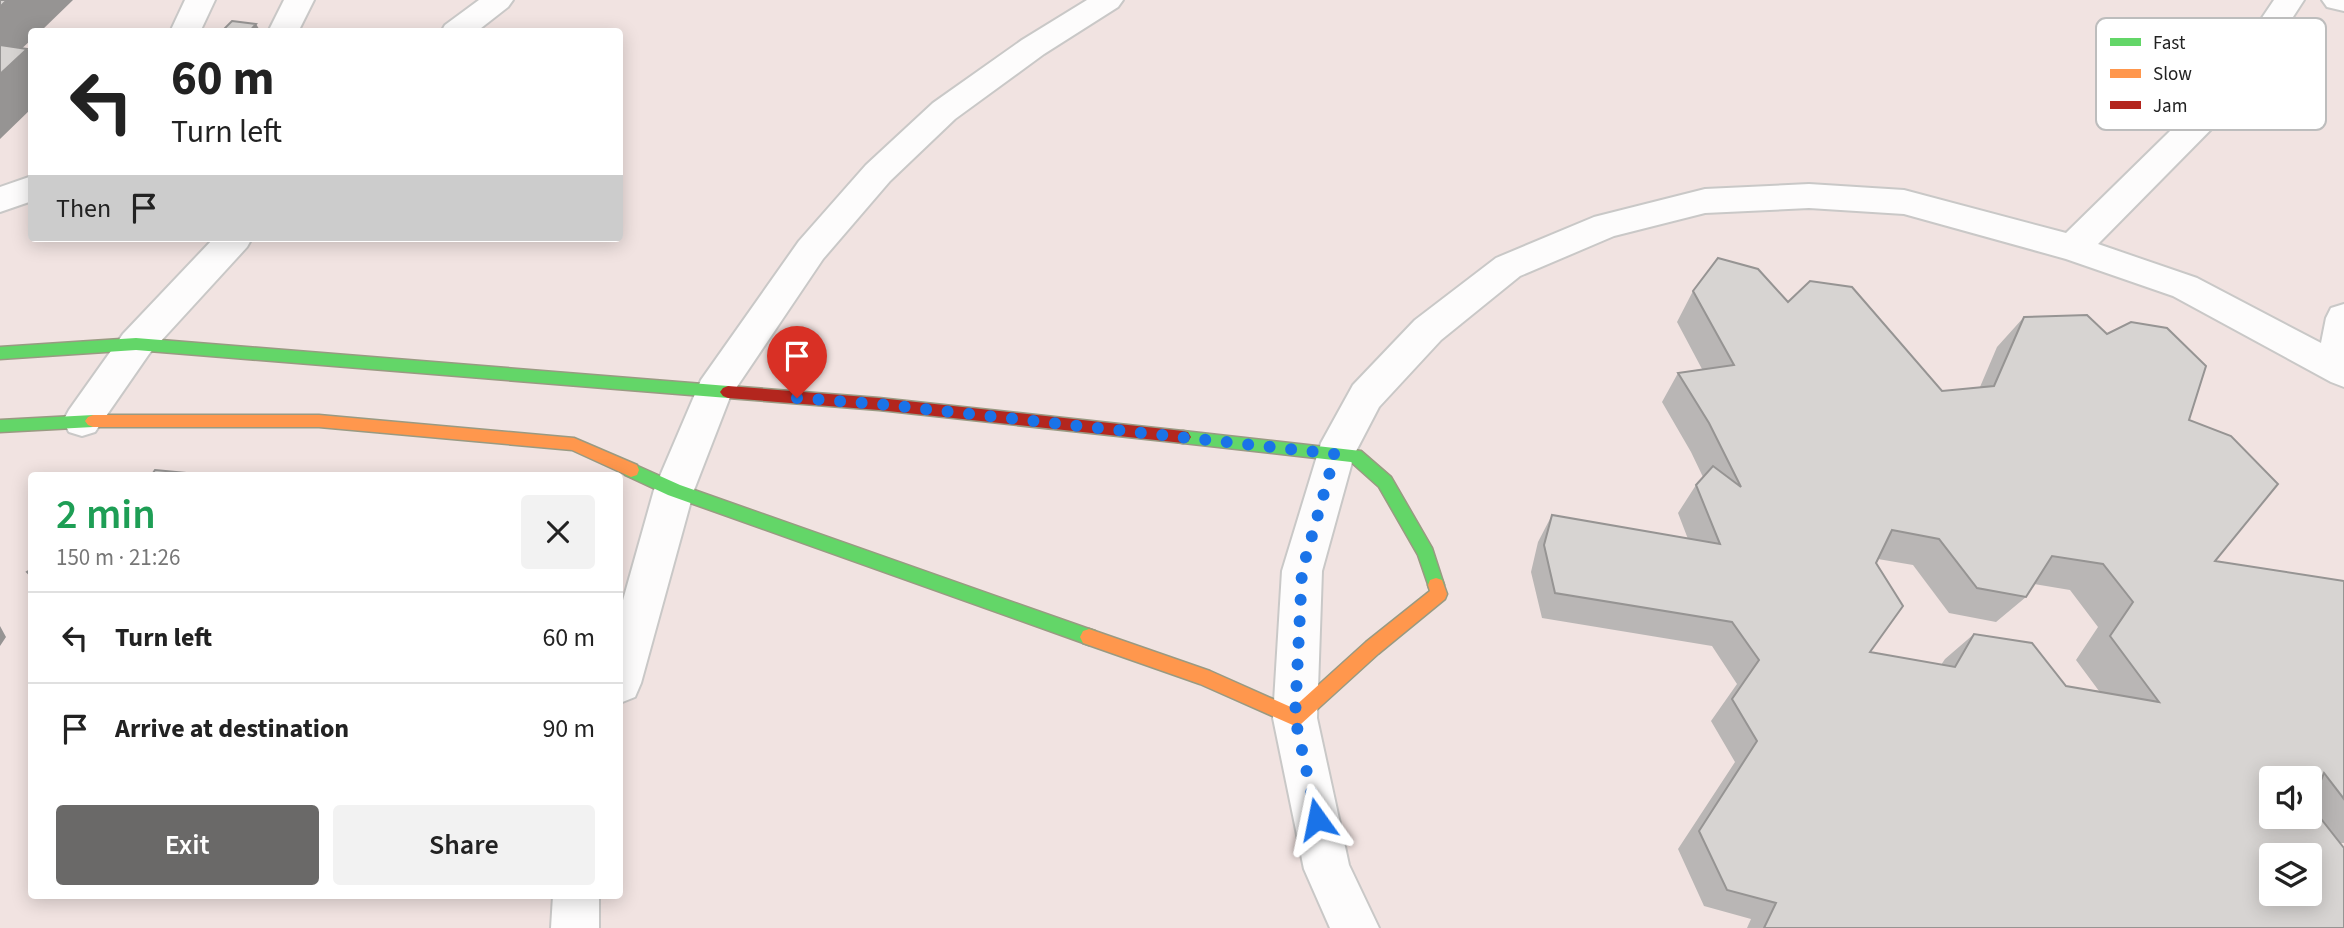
<!DOCTYPE html>
<meta charset="utf-8">
<style>
:root{--surface:#fff;--page:#f2f2f2;--text:#222;--muted:#767676;--line:#e0e0e0;--accent:#6a6968}
body{margin:0;font-family:"Source Sans 3",sans-serif;background:var(--page);color:var(--text);height:100vh;display:flex;flex-direction:column;font-size:26px;white-space:nowrap}
*{box-sizing:border-box;margin:0}
p{font-size:23px;color:var(--muted)}
.icon{flex:none;width:38px;height:38px;fill:none;stroke:currentColor;stroke-width:2;stroke-linecap:round;stroke-linejoin:round}
.map{position:relative;flex:1;overflow:hidden}
.panel{position:absolute;left:28px;top:472px;width:595px;height:427px;display:flex;flex-direction:column;background:var(--surface);border-radius:7px;box-shadow:0 4px 18px #0003}
.panel>*{flex:none}
.hud{position:absolute;left:28px;top:28px;width:595px;height:214px;border-radius:7px;box-shadow:0 4px 18px #0003;background:#fff;color:var(--text);overflow:hidden}
.buttons{position:absolute;left:2259px;top:766px;display:grid;gap:14px}
.buttons a{display:grid;place-items:center;width:63px;height:63px;border-radius:7px;background:var(--surface);box-shadow:0 4px 18px #0003;font-size:35px}
.pin{position:absolute;display:grid;place-items:center;width:60px;height:60px;color:#fff;margin:-72px -30px;border-radius:50% 50% 50% 0;rotate:-45deg;box-shadow:0 0 7px #0007}
.pin .icon{rotate:45deg}
.me{position:absolute;width:77px;margin:-38px;rotate:348deg;stroke-linejoin:round;filter:drop-shadow(0 0 5px #0008)}
.turn{display:flex;align-items:center;gap:24px;height:147px;padding:0 28px;font-size:32px}
.turn .icon{width:91px;height:91px;stroke-width:2.5}
.turn b{display:block;font-size:49px;line-height:60px}
.then{display:flex;align-items:center;height:66px;padding:0 28px;background:#0003;gap:14px;font-size:26px}
.round{display:grid;place-items:center;flex:none;width:74px;height:74px;border-radius:7px;background:var(--page)}
.summary{display:flex;align-items:center;justify-content:space-between;height:119px;padding:0 28px}
h1{font-size:42px;font-weight:600;line-height:52px;color:#1e9e55}
.button{display:flex;gap:14px;margin-top:auto;padding:14px 28px}
.button a{flex:1;height:80px;border-radius:7px;background:var(--accent);color:#fff;font-size:28px;font-weight:600;line-height:80px;text-align:center}
.button a+a{background:var(--page);color:var(--text)}
ul{padding:0;list-style:none}
li{display:flex;align-items:center;gap:21px;height:91px;padding:0 28px;border-top:2px solid var(--line)}
li div{flex:1}
li b{display:block;font-size:26px}
li em{font-style:normal}
.map>svg:first-child{display:block}
.commercial{fill:#f1e3e1;fill-rule:evenodd}
.lines{fill:none;stroke-linecap:round;stroke-linejoin:round}
.street-casing{stroke:#c9c8c7;stroke-width:4}
.fast-casing{stroke:#999a82;stroke-width:3}
.slow-casing{stroke:#999a82;stroke-width:3}
.jam-casing{stroke:#999a82;stroke-width:3}
.street{fill:#fdfcfc;fill-rule:evenodd}
.fast{fill:#63d668;fill-rule:evenodd}
.slow{fill:#ff974d;fill-rule:evenodd}
.jam{fill:#b3261e;fill-rule:evenodd}
.wall{fill:#b9b6b5;fill-rule:evenodd}
.shaded-wall{fill:#969493}
.building{fill:#d7d4d2;stroke:#969493;stroke-width:2;fill-rule:evenodd}
.route{stroke:#1a73e8;stroke-width:12;stroke-dasharray:0 21.6}
.key{fill:#fff;stroke:#bdbdbd;stroke-width:2}
.key-label{font-size:19px;fill:#222}
</style>
<div class="map">
<svg width="2344" height="928" viewBox="0 0 2344 928">
<rect width="100%" height="100%" fill="#f0eeeb"/>
<path class="commercial" d="M0 0H2344V928H0ZM32 32H620V238H32ZM32 476H620V896H32ZM2272 779H2310V817H2272ZM2272 856H2310V894H2272Z"/>
<g class="lines">
<defs>
<path id="street" d="M185 0H215L200 32H170Z
M284 0H314L298 32H268Z
M479 0H513L508 7 476 32H441L445 25Z
M1087 0H1123L1118 7 1044 54 955 119 890 181 823 259 730 397 694 490 641 683 635 697 620 703V611L654 490 701 380 799 241 866 165 933 103 1022 40Z
M2274 0H2304L2238 102 2098 244 2197 278 2321 343 2326 318 2331 308 2344 304V387L2331 382 2173 296 2066 259 1904 214 1809 208 1705 213 1614 236 1520 276 1441 340 1379 407 1354 455 1322 571 1317 718 1349 865 1379 928H1330L1304 869 1273 718 1282 571 1321 443 1353 385 1415 320 1496 258 1594 217 1705 189 1809 184 1904 190 2066 233 2216 86Z
M2322 0H2344V11L2327 7Z
M32 176V201L0 212V187Z
M214 238H252L247 247 149 354 95 432 82 436 69 432 63 421 69 410 123 334Z
M553 896H599V928H551Z"/>
<path id="fast" d="M136 338 728 386 733 388 736 392 733 396 728 398 136 350 0 359V347Z
M93 415 98 417 101 421 98 425 93 427 0 432V420Z
M1183 431 1361 451 1391 477 1432 548 1444 585 1442 590 1436 592 1430 590 1418 555 1379 487 1351 462 1183 443 1178 442 1175 437 1178 432Z
M631 463 680 485 1089 629 1095 631 1098 637 1095 643 1089 645 668 495 625 475 623 470 625 465Z"/>
<path id="slow" d="M93 415H319L574 438 637 465 639 470 637 475 631 477 572 450 319 427H93L88 425 85 421 88 417Z
M1436 578 1442 580 1447 594 1445 599 1378 654 1301 724 1295 726 1200 684 1083 643 1080 637 1083 631 1089 629 1210 671 1293 708 1366 642 1430 591 1428 585 1430 580Z"/>
<path id="jam" d="M728 386 879 398 1183 431 1188 432 1191 437 1188 442 1183 443 879 410 728 398 723 396 720 392 723 388Z"/>
</defs>
<use href="#street" class="street-casing"/>
<use href="#fast" class="fast-casing"/>
<use href="#slow" class="slow-casing"/>
<use href="#jam" class="jam-casing"/>
<use href="#street" class="street"/>
<use href="#fast" class="fast"/>
<use href="#slow" class="slow"/>
<use href="#jam" class="jam"/>
</g>
<path class="wall" d="M1693 291 1788 302 1942 391 1980 387 1997 347 2024 317 2189 420 2215 561 2344 581V843H2340L2344 928H1747L1751 919 1704 906 1678 849 1735 762 1711 721 1737 684 1712 646 1542 618 1531 572 1538 542 1552 515 1688 539 1678 513 1696 485 1703 477 1691 452 1662 402 1678 373 1702 369 1677 322ZM1878 559 1913 565 1949 613 1996 622 2026 597 2034 584 2070 590 2098 627 2076 660 2099 691 2066 686 1974 634 1945 659 1941 665 1870 652 1876 563Z"/>
<path class="shaded-wall" d="M7 0H73L40 32H32V39L0 69V7Z
M256 24 261 32H249Z
M27 49 32 54V108L0 139V74Z
M0 626 6 637 0 646Z"/>
<path class="building" d="M0 0H7L0 7Z
M232 21 256 24 249 32H241L224 29Z
M0 45 27 49 0 74Z
M1718 258 1758 269 1788 302 1810 281 1852 287 1942 391 1994 386 2024 317 2087 315 2107 334 2131 322 2167 328 2206 366 2189 420 2231 436 2278 484 2215 561 2344 581V799L2324 773 2311 806 2344 848V928H1764L1776 903 1727 890 1699 831 1757 741 1732 699 1759 660 1732 622 1555 593 1544 545 1552 515 1720 544 1696 485 1713 466 1741 487 1709 423 1678 373 1734 365 1693 291ZM1892 530 1939 539 1977 588 2026 597 2052 556 2103 564 2133 602 2110 636 2159 702 2066 686 2032 643 1974 634 1955 667 1870 652 1903 606 1876 563ZM2272 779H2310V817H2272ZM2272 856H2310V894H2272Z
M155 470 208 475 207 476H151Z
M32 569V577L27 572Z"/>
<g class="lines">
<path class="route" d="M797 398 879 404 1335 454 1302 571 1295 718 1317 819"/>
</g>
<rect x="2096" y="18" width="230" height="112" rx="10" class="key"/>
<rect x="2110" y="38" width="31" height="8" fill="#63d668"/>
<rect x="2110" y="69" width="31" height="9" fill="#ff974d"/>
<rect x="2110" y="101" width="31" height="8" fill="#b3261e"/>
<g class="key-label">
<text x="2153" y="49">Fast</text>
<text x="2153" y="80">Slow</text>
<text x="2153" y="112">Jam</text>
</g>
</svg>
<div class="buttons">
<a><svg class="icon" aria-label="sound" viewBox="0 0 24 24"><path d="M4 9h4l5-4v14l-5-4H4zM17 9q2 3 0 6"/></svg></a>
<a><svg class="icon" aria-label="layers" viewBox="0 0 24 24"><path d="M12 4l9 5-9 5-9-5zM3 14l9 5 9-5"/></svg></a>
</div>
<div class="pin" style="left:797px;top:398px;background:#d93025"><svg class="icon" aria-label="arrive" viewBox="0 0 24 24"><path d="M6 21V4h12l-3 4 3 4H6"/></svg></div>
<svg class="me" style="left:1317px;top:819px" viewBox="-20 -20 40 40"><path d="M0-17L14 15 0 8-14 15z" fill="#1a73e8" stroke="#fff" stroke-width="4"/></svg>
<div class="hud">
<div class="turn"><svg class="icon" aria-label="left" viewBox="0 0 24 24"><path d="M17 20v-9H6M10 6l-5 5 5 5"/></svg><div><b>60 m</b>Turn left</div></div>
<div class="then">Then<svg class="icon" aria-label="arrive" viewBox="0 0 24 24"><path d="M6 21V4h12l-3 4 3 4H6"/></svg></div>
</div>
<section class="panel">
<div class="summary"><div><h1>2 min</h1><p>150 m · 21:26</p></div><a class="round"><svg class="icon" aria-label="close" viewBox="0 0 24 24"><path d="M6 6l12 12M18 6L6 18"/></svg></a></div>
<ul>
<li><svg class="icon" aria-label="left" viewBox="0 0 24 24"><path d="M17 20v-9H6M10 6l-5 5 5 5"/></svg><div><b>Turn left</b></div><em>60 m</em></li>
<li><svg class="icon" aria-label="arrive" viewBox="0 0 24 24"><path d="M6 21V4h12l-3 4 3 4H6"/></svg><div><b>Arrive at destination</b></div><em>90 m</em></li>
</ul>
<div class="button"><a>Exit</a><a>Share</a></div>
</section>
</div>
